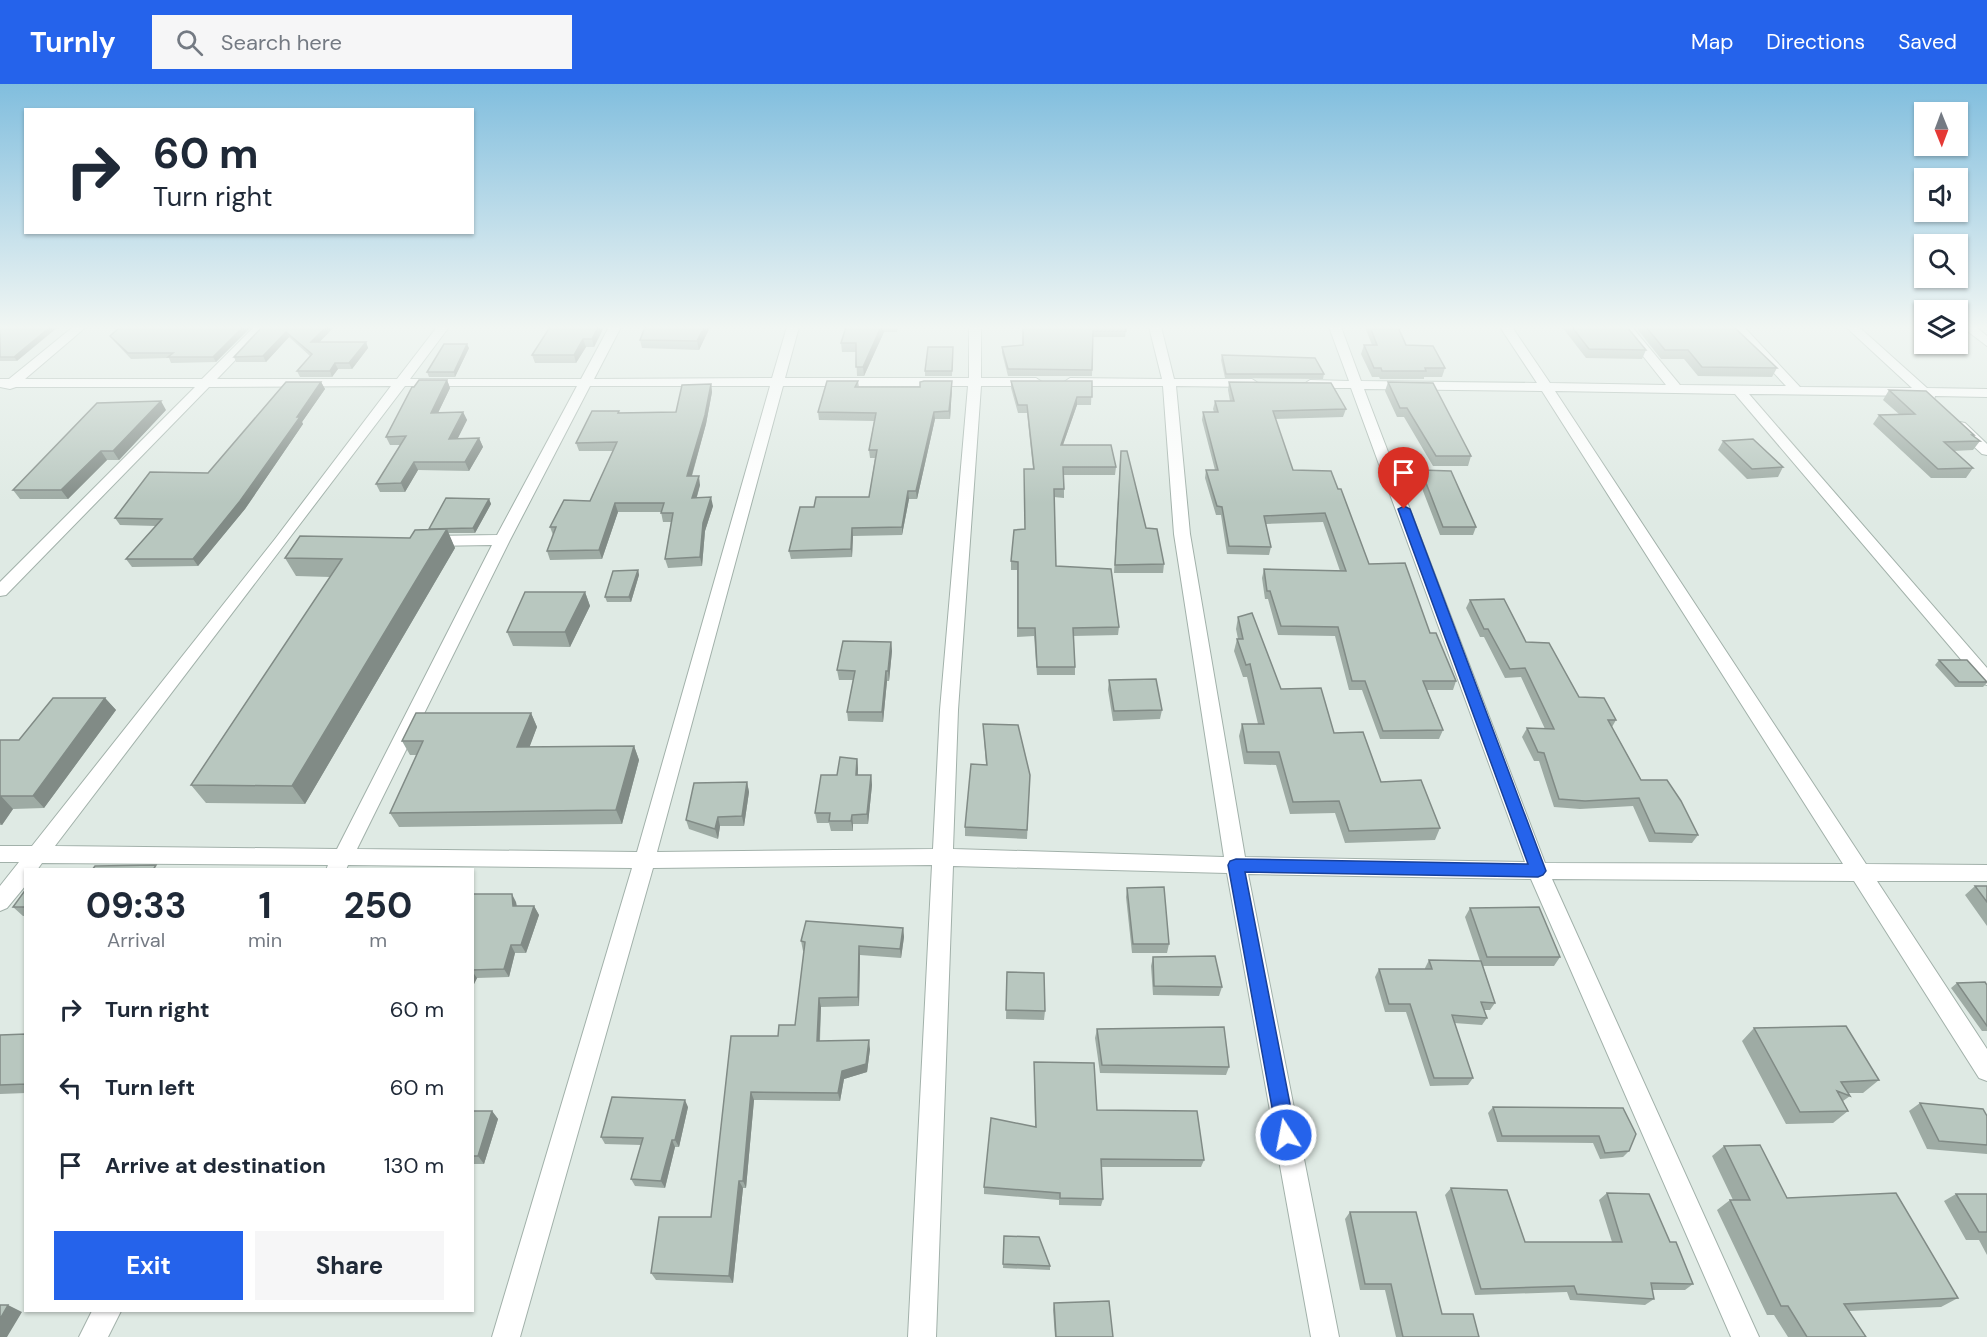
<!DOCTYPE html>
<style>
:root{--surface:#fff;--page:#f6f6f7;--text:#1f2937;--muted:#747a83;--accent:#2563eb}
body{margin:0;font-family:"DM Sans",sans-serif;background:var(--page);color:var(--text);height:100vh;display:flex;flex-direction:column;font-size:22px;white-space:nowrap}
*{box-sizing:border-box;margin:0}
p{font-size:20px;color:var(--muted)}
.icon{flex:none;width:33px;height:33px;fill:none;stroke:currentColor;stroke-width:2;stroke-linecap:round;stroke-linejoin:round}
.map{position:relative;flex:1;overflow:hidden}
.details{position:absolute;left:24px;top:784px;width:450px;height:444px;display:flex;flex-direction:column;background:var(--surface);border-radius:0px;box-shadow:0 2px 4px #0004}
.details>*{flex:none}
.top-card{position:absolute;left:24px;top:24px;width:450px;height:126px;border-radius:0px;box-shadow:0 2px 4px #0004;background:#fff;color:var(--text);overflow:hidden}
.needle{width:39px;rotate:179deg}
.tools{position:absolute;left:1914px;top:18px;display:grid;gap:12px}
.tools a{display:grid;place-items:center;width:54px;height:54px;border-radius:0px;background:var(--surface);box-shadow:0 2px 4px #0004;font-size:30px}
.pin{position:absolute;display:grid;place-items:center;width:51px;height:51px;color:#fff;margin:-62px -26px;border-radius:50% 50% 50% 0;rotate:-45deg;box-shadow:0 0 6px #0007}
.pin .icon{rotate:45deg}
.me{position:absolute;width:66px;margin:-33px;rotate:349deg;stroke-linejoin:round;filter:drop-shadow(0 0 4px #0008)}
.turn{display:flex;align-items:center;gap:21px;height:126px;padding:0 30px;font-size:27px}
.turn .icon{width:78px;height:78px;stroke-width:2.5}
.turn b{display:block;font-size:42px;line-height:51px}
.eta{display:flex;justify-content:space-evenly;align-items:center;height:102px;text-align:center}
.eta b{font-size:36px;font-weight:700;line-height:42px}
.primary-button{display:flex;gap:12px;margin-top:auto;padding:12px 30px}
.primary-button a{flex:1;height:69px;border-radius:0px;background:var(--accent);color:#fff;font-size:24px;font-weight:700;line-height:69px;text-align:center}
.primary-button a+a{background:var(--page);color:var(--text)}
ul{padding:0;list-style:none}
li{display:flex;align-items:center;gap:18px;height:78px;padding:0 30px}
li div{flex:1}
li b{display:block;font-size:22px}
li em{font-style:normal}
header{display:flex;align-items:center;gap:36px;box-sizing:border-box;height:84px;padding:0 30px;background:var(--accent);color:#fff}
header strong{font-size:28px}
nav{display:flex;gap:33px;margin-inline-start:auto;font-size:21px}
.search{width:420px;height:54px;background:var(--page);display:flex;align-items:center;gap:15px;box-sizing:border-box;padding:0 21px;border-radius:0px;color:var(--muted);font-size:22px}
.map>svg:first-child{display:block}
.lines{fill:none;stroke-linecap:round;stroke-linejoin:round}
.minor-casing{stroke:#a2b1aa;stroke-width:2}
.minor{fill:#fff;fill-rule:evenodd}
.wall{fill:#9eaba4}
.shaded-wall{fill:#818b86}
.building{fill:#b8c7bf;stroke:#818b86;stroke-width:1.5}
.route{fill:#2563eb;stroke:#184099;stroke-width:1.5}
</style>
<header>
<strong>Turnly</strong>
<div class="search"><svg class="icon" aria-label="search" viewBox="0 0 24 24"><circle cx="10" cy="10" r="6"/><path d="M15 15l6 6"/></svg>Search here</div>
<nav><a>Map</a><a>Directions</a><a>Saved</a></nav>
</header>
<div class="map">
<svg width="1987" height="1253" viewBox="0 0 1987 1253">
<rect width="100%" height="100%" fill="#dfeae4"/>
<g class="lines">
<defs>
<path id="minor" d="M73 243H86L25 295H202L254 243H267L217 295H397L437 243H449L410 295H581L609 243H621L594 295 772 294 787 243H799L785 294H969V243H981V294H1036L1042 298 1036 302H981L958 626 953 765 1224 773 1174 450 1163 302H1070L1064 298 1070 294 1162 295 1149 243H1161L1174 295H1252L1258 299 1252 303 1176 302 1190 450 1245 773 1525 778 1351 304H1310L1304 300 1310 296 1349 297 1329 243H1341L1361 297 1537 299 1500 243H1512L1550 299 1666 301 1620 243H1632L1680 301 1786 302 1731 243H1744L1800 303 1912 304 1846 243H1859L1927 304 1987 305V313L1935 312 1934 316 1929 317 1920 312 1749 310 1987 584V601L1981 599 1735 310 1555 307 1866 780 1987 781V797H1877L1987 965V997L1979 994 1854 797 1552 795 1759 1253H1731L1531 795 1248 790 1339 1253H1311L1227 789 953 782 936 1253H908L932 781 653 784 520 1253H492L632 784 348 781 346 786H326L328 781 42 779 37 786H26V801L7 824 0 827V802L19 778H0V762H32L275 455 391 302 209 303 6 511 0 512V498L195 303H16L10 305 0 303V295H9ZM405 302H577L497 451 429 452 421 457 429 462 492 461 337 765 55 762ZM590 302H770L637 768 357 765 510 456ZM783 302H968L940 626 933 765 657 768ZM1364 305 1542 307 1843 780 1545 779Z
M1962 243H1976L1987 252V262Z
M1960 338 1965 339 1987 360V371L1982 370 1955 345 1953 342 1955 339Z
M92 1227H121L108 1253H79Z"/>
</defs>
<use href="#minor" class="minor-casing"/>
<use href="#minor" class="minor"/>
</g>
<path class="wall" d="M0 243 17 277H0Z
M120 243H251L216 278 171 279 169 274 131 275 114 257 110 252Z
M262 243H334L319 258H366L368 264 352 285H338L332 293H300L297 287 310 272 289 253 266 278H236L234 273Z
M550 243H604L594 263H586L576 279H535L532 271Z
M710 243 699 266 642 264 640 256Z
M846 243H898L897 248H884L864 292H857L856 268H842L841 259Z
M1023 243 1126 247 1125 253H1093L1092 292H1008L1002 269V263L1023 261Z
M1365 243H1398L1406 261 1445 284 1442 293H1424V295H1380L1379 293H1372L1361 270 1364 261H1372Z
M1562 243H1627L1646 266 1642 275 1586 274Z
M1639 243H1734L1777 284 1772 293 1698 292 1684 275H1661L1638 246Z
M953 263 952 292H925V287Z
M469 264 455 293H429L427 288Z
M1222 271 1324 290 1323 295 1225 294 1221 276Z
M447 296 450 304 438 329 463 328 467 336 457 355 479 354 483 363 469 387 418 386 405 408H380L376 400 401 361H390L386 353Z
M858 297 859 303 952 304 950 335H935L917 415H909L902 451 853 452 852 473 791 475 789 467 814 423 869 413 875 374H870L869 366 874 337 819 336 818 328Z
M1011 297H1092L1091 321H1077L1063 361 1116 383 1115 391H1064V414L1054 413 1056 482 1119 543 1118 551 1073 552 1075 583V591H1037L1034 552 1017 553V486H1011V477L1025 445 1033 385 1027 329H1018L1011 304Z
M321 298 325 305 302 338 303 340 245 425 198 482 132 483 126 475 156 442 120 441 115 434 208 389Z
M1229 298 1346 325 1343 333 1275 335 1293 386 1338 405 1369 480 1430 549 1456 597 1453 606H1427L1443 646 1439 655H1380L1362 606H1349L1335 552 1278 551 1268 515H1265L1262 494 1264 485 1340 487 1323 438 1266 440 1271 463 1269 471 1227 470 1221 431H1216L1205 394 1206 386H1215L1202 336 1203 328H1214L1213 325 1215 317H1230L1228 306Z
M1388 298 1471 372 1468 382H1433L1404 333H1397L1385 307Z
M711 300 712 308 706 340 692 392 700 401 697 413 713 422 705 447 702 482 668 484 665 475 671 438H663L661 428H618L602 475 550 476 547 467 553 451 550 443 590 417 613 367H579L576 359 619 327V329L676 328Z
M1889 306 1974 351V352L1980 357 1973 366 1953 367 1973 384 1966 394H1931L1873 340 1879 331H1900L1883 316Z
M166 326 119 376H107L68 415H20L13 406Z
M1723 357 1783 383 1778 393 1747 395 1718 366Z
M1120 376 1146 444 1164 480 1163 489H1114Z
M1421 386 1476 443 1473 451H1440L1418 394Z
M489 415 491 420 475 449H448L455 464 305 720 206 719 191 701 330 493 296 492 285 474 410 454 429 445Z
M638 486 639 491 631 518H607L605 513Z
M585 508 590 522 570 563 513 562 507 548Z
M1470 516 1526 558 1579 613 1616 636 1612 643 1641 696 1698 751 1692 759 1649 758 1633 722 1580 725 1554 723 1539 677H1534L1522 653 1527 644 1545 645 1521 593 1505 594 1484 553H1480L1466 524Z
M1238 533 1281 605 1334 649 1381 698 1440 744 1435 756 1345 759 1335 729 1290 730 1276 681 1244 680 1239 652 1242 640H1258L1247 593H1243L1234 567 1237 555H1238L1236 545Z
M891 558 892 567 889 597H887L883 638 848 637 847 628 853 596H839L837 586Z
M1939 576 1987 598V599L1983 603H1955L1935 581Z
M1109 596 1162 626 1160 635 1113 637 1108 606Z
M105 614 116 626 44 724 13 725 2 741H0V656H19Z
M531 629 537 643 529 663 634 662 639 676 622 740 399 743 390 729 417 671H410L402 657Z
M983 640 1030 691 1027 755 965 752V743L986 681Z
M857 675 858 685V691H871L872 701 868 740H853V747H831L829 739H817L815 729 837 691Z
M747 698 749 708 744 742H720L718 755 689 745 686 736Z
M1975 802H1987V842L1965 811Z
M1127 804 1169 860 1167 869H1132L1126 813Z
M26 805V832H23L13 823Z
M472 810 516 818 517 822H534L539 831 526 869H515L509 893 477 894 472 904Z
M1470 824 1560 873 1554 882H1483L1495 919 1490 926H1484L1487 934 1482 941 1454 939 1473 994 1468 1001 1430 1002 1406 928H1385L1375 893 1379 885H1425V884L1429 876 1480 877 1465 833Z
M903 844 904 853 901 874 860 871 859 922 821 923 820 957 870 965 867 988 844 995 840 1017 754 1016 746 1104H743L733 1199 656 1196 651 1189 711 1133 731 952H778L795 941 804 867H803L801 857Z
M1153 873 1222 903 1219 912 1153 911 1151 882Z
M1007 888 1045 927 1044 936 1006 935Z
M1957 899 1987 901V947H1982L1951 904Z
M1754 944 1879 996 1863 1009H1849L1850 1012 1843 1017 1848 1027 1833 1039 1786 1040 1742 957Z
M1097 945 1229 983 1226 991 1100 989 1095 954Z
M26 950V1009L0 1010V951Z
M1034 978 1097 1026 1204 1076 1201 1083H1101L1103 1115 1101 1122 1059 1121V1116L984 1110V1103L1035 1042Z
M1920 1019 1987 1032V1070L1927 1065 1909 1027Z
M688 1023 679 1063H675L665 1104 635 1102 631 1095 641 1061 605 1060 601 1053Z
M1493 1023 1623 1024 1629 1067 1623 1073 1600 1075 1593 1059 1497 1058 1488 1029Z
M472 1027H492L498 1035 484 1080H472Z
M1724 1062 1787 1114 1958 1214 1941 1223 1849 1227 1866 1253H1788L1774 1231H1767L1717 1126 1730 1116H1733L1712 1072Z
M1451 1104 1525 1158H1612L1599 1116 1607 1109 1670 1158 1693 1200 1685 1206H1652L1654 1215 1645 1221 1570 1216 1567 1208 1475 1211 1445 1111Z
M1956 1110H1987V1171L1979 1156H1966L1944 1117Z
M1350 1128 1442 1230 1479 1253H1396L1385 1206H1360L1345 1135Z
M1004 1152 1050 1182V1186L1003 1184Z
M1054 1219 1113 1253H1055L1053 1226Z"/>
<path class="shaded-wall" d="M50 243H58L17 277 14 273Z
M243 243H251L216 278 213 273Z
M326 243H334L314 264 311 258Z
M598 243H604L594 263 592 255Z
M704 243H710L699 266 697 257Z
M881 243H883L884 248 864 292 863 283Z
M286 248 289 253 266 278 263 272Z
M583 255 586 263 576 279 574 271Z
M366 258 368 264 352 285 349 279Z
M467 260 469 264 455 293 454 288Z
M335 279 338 285 332 293 330 287Z
M447 296 450 304 434 337 431 329Z
M952 297V304L950 335 949 327Z
M321 298 325 305 302 338 303 340 245 425 198 482 193 475 297 333Z
M711 300 712 308 706 340 689 401 687 392Z
M1077 313V321L1060 369 1061 361Z
M161 317 166 326 119 376 113 367Z
M463 328 467 336 453 364 449 355Z
M934 328 935 335 917 415 916 407Z
M479 354 483 363 469 387 465 378Z
M101 367 107 376 68 415 61 406Z
M414 378 418 386 405 408 401 399Z
M699 392 700 401 694 422 692 414Z
M908 407 909 415 902 451V443Z
M711 413 713 422 705 447 702 482 700 473 703 439Z
M489 415 491 420 475 449 473 444Z
M615 419 618 428 602 475 599 466Z
M852 444 853 452 852 473 851 465Z
M447 445 455 464 305 720 292 702Z
M638 486 639 491 631 518 629 513Z
M585 508 590 522 570 563 565 548Z
M891 558 892 567 889 597 888 587Z
M886 587 887 597 883 638 882 628Z
M105 614 116 626 44 724 33 712Z
M531 629 537 643 524 678 517 663Z
M634 662 639 676 622 740 616 726Z
M857 675 858 685 857 701 856 691Z
M871 691 872 701 868 740 867 730Z
M747 698 749 708 744 742 742 732Z
M1 712 13 725 2 741 0 739V714Z
M852 731 853 740V747L851 737Z
M718 733 720 742 718 755 715 745Z
M512 810 516 818 517 830 513 822Z
M534 822 539 831 526 869 521 861Z
M903 844 904 853 901 874 900 865Z
M511 861 515 869 509 893 504 885Z
M859 862 860 871 859 922 858 913Z
M472 887 477 894 472 904Z
M819 914 821 923 819 966 817 957Z
M869 956 870 965 867 988 844 995 840 1017 838 1009 842 987Z
M751 1008 754 1016 746 1104 743 1097Z
M685 1016 688 1023 679 1063 675 1056Z
M492 1027 498 1035 484 1080 478 1072Z
M672 1056 675 1063 665 1104 661 1097Z
M739 1097 743 1104 733 1199 729 1192Z
M8 1221 22 1228 7 1253H0V1235Z"/>
<path class="building" d="M0 243H50L14 273H0Z
M120 243H243L213 273H168L173 269H128L110 252Z
M262 243H326L311 258H366L349 279H335L330 287H297L312 270 286 248 263 272 234 273Z
M550 243H598L592 255H583L574 271H532Z
M645 243H704L697 257 640 256Z
M846 243H881L863 283H856V259H841Z
M1023 243H1125L1126 247H1093L1092 286 1008 285 1002 263 1023 261Z
M1370 243H1398L1406 261 1433 262 1445 284H1425L1426 287H1382L1381 284H1374L1364 261H1377Z
M1572 243H1627L1646 266 1589 265Z
M1646 243H1734L1777 284 1702 283 1688 266H1665Z
M444 260H467L454 288H427Z
M928 263H953L952 287H925Z
M1222 271 1315 274 1324 290H1226Z
M419 296H447L431 329 463 328 449 355 479 354 465 378H414L401 399 376 400 406 352 386 353 412 303H414Z
M827 297H858L855 303H920V298L924 297H952L949 327 934 328 916 407H908L902 443 852 444 851 465 789 467 800 423H814L816 413H869L877 366H869L876 329 818 328Z
M1011 297H1092V313H1077L1061 361H1111L1116 383H1063L1064 405H1054L1056 482 1111 485 1119 543 1073 544 1075 583H1037L1035 544H1018V478L1011 477 1014 446 1025 445 1024 385H1034L1027 321H1018Z
M286 298H321L297 333H300L240 417 193 475H126L162 435 115 434 150 388 208 389Z
M1229 298 1331 299 1346 325 1273 327 1293 386 1331 387 1338 405H1341L1369 480 1405 479 1430 549H1436L1456 597H1423L1443 646 1383 647 1365 597H1352L1338 543 1281 542 1270 507H1267L1264 485 1346 487 1325 429 1264 432 1271 463 1229 462 1222 423 1217 422 1206 386H1218L1203 328H1218L1215 317H1234Z
M1388 298 1433 299 1471 372H1436L1407 324H1400Z
M711 300 705 331 687 392H699L692 414 711 413 703 439 700 473 665 475 673 429H661L664 419H615L599 466 547 467 556 443H550L564 416 590 417 617 358 576 359 592 327H619L618 329 676 328 682 301Z
M1889 306 1926 307 1974 351H1972L1980 357 1944 358 1973 384 1938 385 1879 331 1915 330Z
M161 317 113 367H101L61 406H13L97 319Z
M1753 355 1783 383 1752 385 1723 357Z
M1121 367H1127L1146 444 1157 445 1164 480 1115 481Z
M1421 386 1451 387 1476 443H1443Z
M446 414 489 415 473 444 429 445Z
M447 445 292 702 191 701 342 475 285 474 300 452 410 454 415 446Z
M638 486 629 513H605L613 487Z
M525 508H585L565 548H507Z
M1504 515 1526 558 1549 559 1579 613 1604 614 1616 636H1608L1641 696H1667L1681 717 1698 751 1655 749 1639 714 1585 717 1559 715 1544 669 1538 668 1527 644 1554 645 1525 584 1510 585 1488 545H1484L1470 516Z
M1252 529 1281 605 1321 604 1334 649 1363 648 1381 698 1421 696 1440 744 1349 747 1339 717 1293 718 1279 668H1247L1242 640H1264L1250 580 1246 581 1237 555H1243L1238 533Z
M843 557 891 558 888 587H886L882 628H847L855 587 837 586Z
M1939 576H1967L1987 598H1959Z
M1156 595 1162 626 1114 627 1109 596Z
M53 614H105L33 712H1L0 714V656H19Z
M416 629H531L517 663 634 662 616 726 390 729 423 657H402Z
M983 640 1018 641 1030 691 1027 746 965 743 971 680 987 681Z
M840 673 857 675 856 691H871L867 730 852 731 851 737H829L830 729H815L821 691H837Z
M747 698 742 732 718 733 715 745 686 736 694 699Z
M156 781 153 786H229H92L95 782Z
M1975 802H1987V818Z
M1164 803 1169 860H1133L1127 804Z
M26 805V823H13Z
M472 810H512L513 822H534L521 861H511L504 885 472 886Z
M1539 823 1560 873H1487L1470 824Z
M806 837 903 844 900 865 859 862 858 913 819 914 817 957 869 956 866 980 842 987 838 1009 751 1008 743 1097H739L729 1192 651 1189 659 1133H711L731 952H778L779 941H795L805 858 801 857Z
M1215 872 1222 903 1154 902 1153 873Z
M1429 876 1481 877 1495 919 1481 918 1487 934 1452 931 1473 994H1434L1410 920H1389L1379 885H1432Z
M1007 888 1044 889 1045 927 1006 926Z
M1985 898 1987 901V942L1957 899Z
M1846 942 1879 996 1841 998 1850 1012 1837 1007 1848 1027 1800 1028 1754 944Z
M1224 943 1229 983 1102 981 1097 945Z
M26 950V1000L0 1001V951Z
M1034 978 1094 979 1097 1026 1197 1027 1204 1076 1101 1075 1103 1115 1060 1114V1109L984 1103 991 1034 1036 1043Z
M612 1013 685 1016 675 1056H672L661 1097 631 1095 643 1054 601 1053Z
M1920 1019 1983 1025 1987 1032V1061L1939 1057Z
M1493 1023 1623 1024 1636 1050 1629 1067 1605 1069 1599 1052H1502Z
M472 1027H492L478 1072H472Z
M1760 1061 1787 1114 1896 1109 1958 1214 1844 1220 1866 1253H1807L1788 1222H1781L1730 1116H1750L1724 1062Z
M1451 1104 1507 1106 1525 1158H1622L1607 1109 1649 1110 1670 1158H1676L1693 1200 1651 1199 1654 1215 1577 1210 1574 1202 1481 1205Z
M1956 1110H1987V1148H1979Z
M1350 1128H1416L1442 1230H1473L1479 1253H1403L1391 1200H1365Z
M1004 1152 1039 1153 1050 1182 1003 1180Z
M1109 1217 1113 1253H1056L1054 1219Z
M0 1221H8L0 1235Z"/>
<linearGradient id="sky" x2="0" y2="1"><stop stop-color="#81bede"/><stop offset="0.58" stop-color="#f1f6f3"/><stop offset="1" stop-color="#f1f6f3" stop-opacity="0"/></linearGradient>
<rect width="1987" height="419" fill="url(#sky)"/>
<path class="route" d="M1404 422 1410 425 1546 787 1543 791 1538 793 1245 788 1296 1051 1293 1057 1286 1060 1280 1057 1277 1051 1228 781 1230 777 1236 775 1528 780 1398 425Z"/>
</svg>
<div class="tools">
<a><svg class="needle" viewBox="-14 -14 28 28"><path d="M0-13l5 13h-10z" fill="#e53935"/><path d="M0 13l5-13h-10z" fill="#747a83"/></svg></a>
<a><svg class="icon" aria-label="sound" viewBox="0 0 24 24"><path d="M4 9h4l5-4v14l-5-4H4zM17 9q2 3 0 6"/></svg></a>
<a><svg class="icon" aria-label="search" viewBox="0 0 24 24"><circle cx="10" cy="10" r="6"/><path d="M15 15l6 6"/></svg></a>
<a><svg class="icon" aria-label="layers" viewBox="0 0 24 24"><path d="M12 4l9 5-9 5-9-5zM3 14l9 5 9-5"/></svg></a>
</div>
<div class="pin" style="left:1404px;top:425px;background:#d93025"><svg class="icon" aria-label="arrive" viewBox="0 0 24 24"><path d="M6 21V4h12l-3 4 3 4H6"/></svg></div>
<svg class="me" style="left:1286px;top:1051px" viewBox="-20 -20 40 40"><circle r="17" fill="#2563eb" stroke="#fff" stroke-width="3"/><path d="M0-11L8 9 0 5-8 9z" fill="#fff"/></svg>
<div class="top-card">
<div class="turn"><svg class="icon" aria-label="right" viewBox="0 0 24 24"><path d="M7 20v-9h11M14 6l5 5-5 5"/></svg><div><b>60 m</b>Turn right</div></div>
</div>
<section class="details">
<div class="eta">
<div><b>09:33</b><p>Arrival</p></div>
<div><b>1</b><p>min</p></div>
<div><b>250</b><p>m</p></div>
</div>
<ul>
<li><svg class="icon" aria-label="right" viewBox="0 0 24 24"><path d="M7 20v-9h11M14 6l5 5-5 5"/></svg><div><b>Turn right</b></div><em>60 m</em></li>
<li><svg class="icon" aria-label="left" viewBox="0 0 24 24"><path d="M17 20v-9H6M10 6l-5 5 5 5"/></svg><div><b>Turn left</b></div><em>60 m</em></li>
<li><svg class="icon" aria-label="arrive" viewBox="0 0 24 24"><path d="M6 21V4h12l-3 4 3 4H6"/></svg><div><b>Arrive at destination</b></div><em>130 m</em></li>
</ul>
<div class="primary-button"><a>Exit</a><a>Share</a></div>
</section>
</div>
